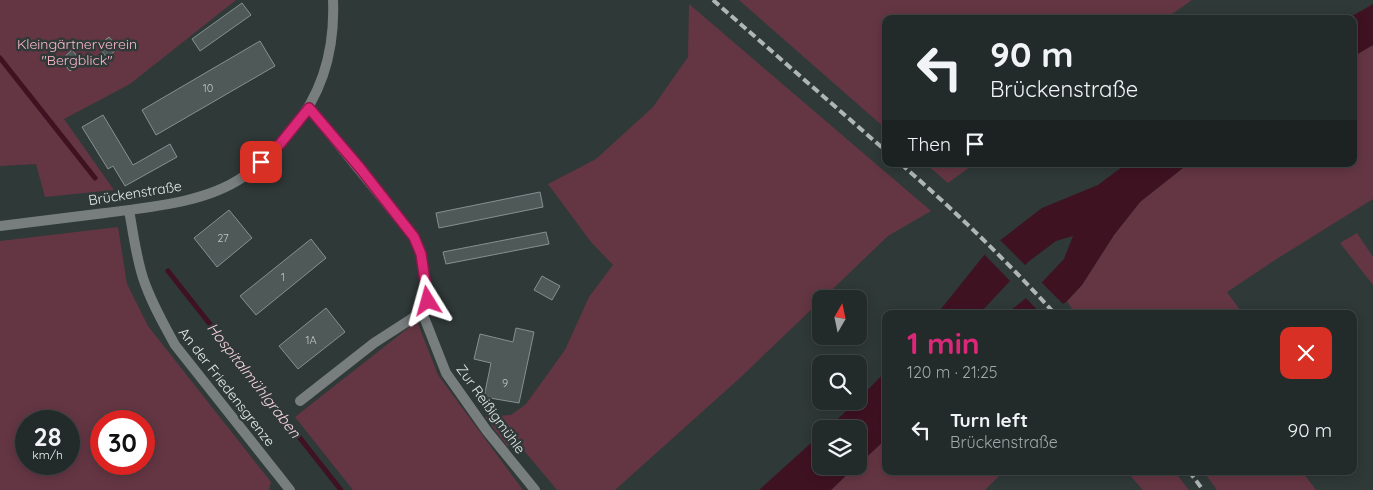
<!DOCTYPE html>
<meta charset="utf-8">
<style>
:root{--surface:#232b2a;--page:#2b3332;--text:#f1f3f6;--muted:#a3a7a8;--line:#404747;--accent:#db2777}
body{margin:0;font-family:Quicksand,sans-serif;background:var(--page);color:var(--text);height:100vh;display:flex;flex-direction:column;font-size:19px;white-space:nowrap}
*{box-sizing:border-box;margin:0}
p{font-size:16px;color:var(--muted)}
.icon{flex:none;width:28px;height:28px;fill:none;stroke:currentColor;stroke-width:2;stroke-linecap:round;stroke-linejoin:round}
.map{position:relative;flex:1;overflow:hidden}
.side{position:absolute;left:882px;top:310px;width:475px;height:165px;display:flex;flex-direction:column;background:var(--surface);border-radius:10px;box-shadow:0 2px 12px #0003,0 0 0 1px var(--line)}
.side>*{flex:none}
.hud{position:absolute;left:882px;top:15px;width:475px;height:152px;border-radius:10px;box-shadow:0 2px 12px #0003,0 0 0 1px var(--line);background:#232b2a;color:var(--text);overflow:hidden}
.needle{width:32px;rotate:9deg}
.fabs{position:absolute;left:812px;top:290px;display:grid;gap:10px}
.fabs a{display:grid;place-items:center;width:55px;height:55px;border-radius:10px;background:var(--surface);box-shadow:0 2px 12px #0003,0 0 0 1px var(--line);font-size:25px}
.speed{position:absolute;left:15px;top:410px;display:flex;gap:10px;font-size:25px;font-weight:700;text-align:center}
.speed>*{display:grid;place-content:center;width:65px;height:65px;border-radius:50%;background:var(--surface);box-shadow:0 2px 12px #0003,0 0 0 1px var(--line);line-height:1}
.speed small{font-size:12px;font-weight:400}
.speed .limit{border:8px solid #d22;background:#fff;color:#111}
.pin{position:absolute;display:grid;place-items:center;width:42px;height:42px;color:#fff;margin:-21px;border-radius:10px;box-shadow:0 2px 8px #0006}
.me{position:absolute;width:55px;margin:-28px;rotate:352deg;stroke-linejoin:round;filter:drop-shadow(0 0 4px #0008)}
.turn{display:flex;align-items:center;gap:18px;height:105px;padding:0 25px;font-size:22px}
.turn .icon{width:65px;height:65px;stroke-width:2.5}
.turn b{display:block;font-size:35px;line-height:42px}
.then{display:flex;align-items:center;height:48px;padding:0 25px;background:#0003;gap:10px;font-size:19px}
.round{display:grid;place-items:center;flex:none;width:52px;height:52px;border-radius:10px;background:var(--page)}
.summary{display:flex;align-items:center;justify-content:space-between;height:85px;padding:0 25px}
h1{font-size:30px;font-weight:700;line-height:38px;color:var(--accent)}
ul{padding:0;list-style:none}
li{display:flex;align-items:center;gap:15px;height:70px;padding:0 25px}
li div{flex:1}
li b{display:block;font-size:19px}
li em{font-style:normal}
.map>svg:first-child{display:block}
.green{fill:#643643;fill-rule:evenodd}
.water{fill:#3f1222}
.pier{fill:#2f3938}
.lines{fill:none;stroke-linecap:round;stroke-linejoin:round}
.stream{stroke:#3f1222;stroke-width:5}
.building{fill:#4f5a58;stroke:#859190}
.street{stroke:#787e7d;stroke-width:10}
.rail{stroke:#afb6b5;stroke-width:4;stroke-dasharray:8 4;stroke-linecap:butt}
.route-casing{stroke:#8e194d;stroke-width:12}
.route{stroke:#db2777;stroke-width:9}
.labels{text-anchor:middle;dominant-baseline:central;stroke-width:5;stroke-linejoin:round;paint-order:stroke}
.number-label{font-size:11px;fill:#bec6c5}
.park-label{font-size:14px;fill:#ffbacc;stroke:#2f3938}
.street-label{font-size:14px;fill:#e3eae9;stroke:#2f3938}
.water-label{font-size:15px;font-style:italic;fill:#f8d4dd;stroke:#2f3938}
</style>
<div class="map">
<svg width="1373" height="490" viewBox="0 0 1373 490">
<rect width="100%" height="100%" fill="#2f3938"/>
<path class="green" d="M0 0H236L130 84 64 119 114 190 45 197 36 164 0 166Z
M739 0H1192L1165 19H886V129Z
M689 4 931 211 888 236 741 377 615 490H557L521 447 507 446 485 417 511 415 526 404 565 350 589 297 613 265 591 242 548 184 596 159 653 107 688 57Z
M1373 45V199L1275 260 1227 292 1243 314H1075L1067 301 1082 285 1114 235 1140 202 1188 164H1354V56Z
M926 164H974L948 183Z
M118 227 127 284 148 326 271 482 269 490H0V241ZM26 421H69V464H26ZM101 421H144V464H101Z
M1357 233 1373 257V285L1340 243Z
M417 321 438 375 523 490H353L295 417Z
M886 439V471H1004L985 490H831L856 466H859V464Z
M1126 471H1174L1189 490H1143Z
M1203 471H1302L1316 490H1217Z"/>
<path class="water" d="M1373 4V45L1354 56V19H1347Z
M1126 164H1188L1140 202 1114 235 1082 285 1067 301 1050 314H1006L1030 295 1064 259 1073 236 1056 241 1028 262 979 314H937L989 249 1042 208 1098 185Z
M886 371V439L859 464V429H827L857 401H859V399Z
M821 434V466H856L831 490H759Z"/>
<path class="pier" d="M999 239 1027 267 1011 282 983 253Z
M1039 280 1065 306 1054 314H1041L1024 296Z"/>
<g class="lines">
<path class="stream" d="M0 58 95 178
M168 271 341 490"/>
</g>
<path class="building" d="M242 3 251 15 200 51 192 39Z
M109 37 118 48 107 58 98 46Z
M260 41 275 66 156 135 142 110Z
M72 50 82 62 70 71 61 60Z
M103 115 133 165 170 144 177 157 125 186 113 166 108 169 82 127Z
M540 192 543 207 439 228 436 213Z
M229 210 252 238 217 267 194 238Z
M546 232 549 244 446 264 443 252Z
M311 239 326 258 256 315 240 296Z
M542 276 560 286 552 300 534 290Z
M326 308 345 332 298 369 279 346Z
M516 328 534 332 519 403 484 397 491 363 474 359 480 334 513 342Z"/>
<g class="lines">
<path class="street" d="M309 108 414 237 421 254 428 301 422 312 446 373 487 431 535 490
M129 210C133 232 136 256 143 278 151 302 163 323 175 345L290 490
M0 226C35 222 70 217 105 213 150 207 205 203 243 177 261 164 277 147 292 130 323 93 335 47 333 0
M300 401 374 343 422 312"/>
<path class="rail" d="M713 0 886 151
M901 164C955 211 1007 261 1055 314
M1189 471 1203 490"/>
</g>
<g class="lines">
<defs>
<path id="route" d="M261 162 280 144 309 108 360 168 414 237 421 254 428 301"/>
</defs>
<use href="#route" class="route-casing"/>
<use href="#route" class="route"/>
</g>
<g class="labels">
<g class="number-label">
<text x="208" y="88">10</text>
<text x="223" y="238">27</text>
<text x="283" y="277">1</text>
<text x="311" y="340">1A</text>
<text x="505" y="383">9</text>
</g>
<g class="park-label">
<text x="77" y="44">Kleingärtnerverein<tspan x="77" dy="16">"Bergblick"</tspan></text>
</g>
<g class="street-label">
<text transform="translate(135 193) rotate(-9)">Brückenstraße</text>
<text transform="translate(227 387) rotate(52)">An der Friedensgrenze</text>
<text transform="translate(491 409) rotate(54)">Zur Reißigmühle</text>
</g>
<g class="water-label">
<text transform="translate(254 380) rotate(52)">Hospitalmühlgraben</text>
</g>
</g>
</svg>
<div class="fabs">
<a><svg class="needle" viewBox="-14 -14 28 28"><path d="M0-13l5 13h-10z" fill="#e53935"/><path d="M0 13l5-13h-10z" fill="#a3a7a8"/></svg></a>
<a><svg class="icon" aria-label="search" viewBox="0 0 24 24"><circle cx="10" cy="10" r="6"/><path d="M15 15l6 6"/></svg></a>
<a><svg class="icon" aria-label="layers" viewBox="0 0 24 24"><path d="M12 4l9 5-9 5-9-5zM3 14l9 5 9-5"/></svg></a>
</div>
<div class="speed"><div>28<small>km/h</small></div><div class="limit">30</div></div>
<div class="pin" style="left:261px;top:162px;background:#d93025"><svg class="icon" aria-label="arrive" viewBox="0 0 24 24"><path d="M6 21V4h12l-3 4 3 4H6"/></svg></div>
<svg class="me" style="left:428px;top:301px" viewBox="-20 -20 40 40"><path d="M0-17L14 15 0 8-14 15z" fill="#db2777" stroke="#fff" stroke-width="4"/></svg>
<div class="hud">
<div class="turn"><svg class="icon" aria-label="left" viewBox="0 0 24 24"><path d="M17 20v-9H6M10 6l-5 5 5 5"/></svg><div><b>90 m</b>Brückenstraße</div></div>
<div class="then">Then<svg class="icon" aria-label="arrive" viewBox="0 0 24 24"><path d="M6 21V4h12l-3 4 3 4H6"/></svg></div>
</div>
<section class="side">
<div class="summary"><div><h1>1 min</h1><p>120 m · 21:25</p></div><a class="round" style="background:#d93025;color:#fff"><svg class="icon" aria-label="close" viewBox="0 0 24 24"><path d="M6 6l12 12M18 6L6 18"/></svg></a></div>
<ul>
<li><svg class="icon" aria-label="left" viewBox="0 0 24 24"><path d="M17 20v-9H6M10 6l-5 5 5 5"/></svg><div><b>Turn left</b><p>Brückenstraße</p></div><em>90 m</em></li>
</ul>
</section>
</div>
